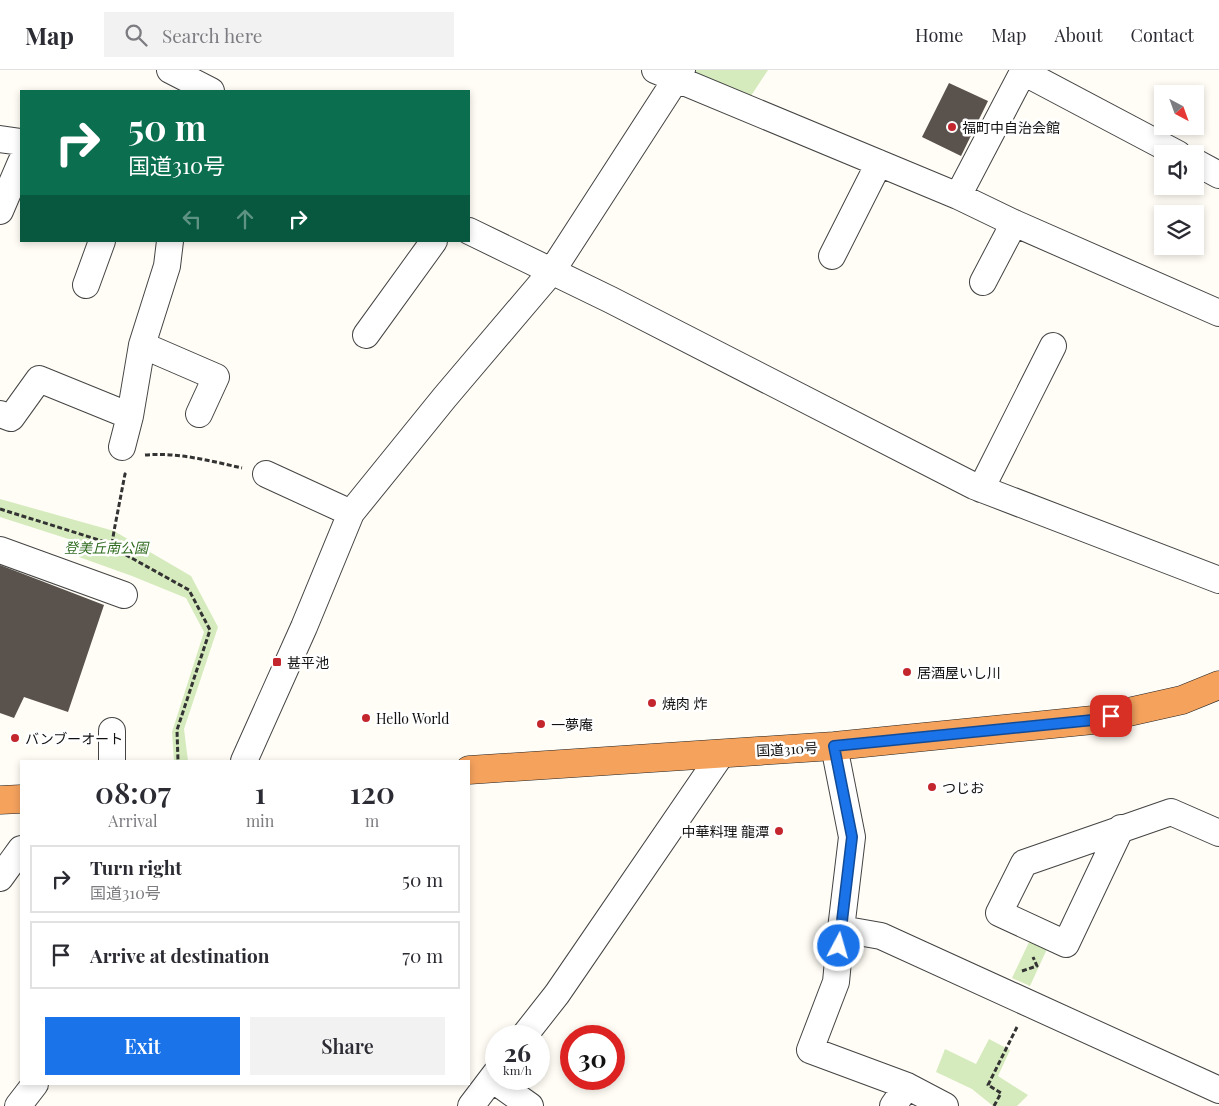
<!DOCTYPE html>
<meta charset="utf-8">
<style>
:root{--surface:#fff;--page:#f2f2f3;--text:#2b2b33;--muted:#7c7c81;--line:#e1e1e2;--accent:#1a73e8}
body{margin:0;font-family:"Playfair Display","Noto Sans JP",serif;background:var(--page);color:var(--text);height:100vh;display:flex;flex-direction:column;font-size:19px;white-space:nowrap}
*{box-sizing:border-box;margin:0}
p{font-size:16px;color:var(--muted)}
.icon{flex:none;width:28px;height:28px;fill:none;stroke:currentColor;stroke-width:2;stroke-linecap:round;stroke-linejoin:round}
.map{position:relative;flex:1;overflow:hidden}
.details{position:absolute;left:20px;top:690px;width:450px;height:325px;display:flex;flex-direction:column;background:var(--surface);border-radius:0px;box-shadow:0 2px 8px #0003}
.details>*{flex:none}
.hud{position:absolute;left:20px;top:20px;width:450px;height:152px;border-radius:0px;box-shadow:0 2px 8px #0003;background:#0b6e4f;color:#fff;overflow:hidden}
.needle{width:32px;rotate:139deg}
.tools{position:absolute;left:1154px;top:15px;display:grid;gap:10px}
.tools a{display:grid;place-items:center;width:50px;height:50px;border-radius:0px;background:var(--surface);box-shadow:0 2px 8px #0003;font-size:25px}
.speed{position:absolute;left:485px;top:955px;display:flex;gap:10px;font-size:25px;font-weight:700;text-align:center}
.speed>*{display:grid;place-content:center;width:65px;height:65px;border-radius:50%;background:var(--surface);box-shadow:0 2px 8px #0003;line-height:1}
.speed small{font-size:12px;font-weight:400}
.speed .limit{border:8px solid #d22;background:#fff;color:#111}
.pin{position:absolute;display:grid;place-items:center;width:42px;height:42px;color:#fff;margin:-21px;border-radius:10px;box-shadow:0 2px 8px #0006}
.me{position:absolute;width:55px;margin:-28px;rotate:6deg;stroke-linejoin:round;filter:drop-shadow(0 0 4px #0008)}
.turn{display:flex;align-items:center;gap:18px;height:105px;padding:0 25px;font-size:22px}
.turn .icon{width:65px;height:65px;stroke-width:2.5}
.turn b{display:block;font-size:35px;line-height:42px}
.lanes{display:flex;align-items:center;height:48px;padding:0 25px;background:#0003;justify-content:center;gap:25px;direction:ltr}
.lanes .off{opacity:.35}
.eta{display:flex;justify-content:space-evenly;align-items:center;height:85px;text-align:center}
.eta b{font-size:30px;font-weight:600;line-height:35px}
.button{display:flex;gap:10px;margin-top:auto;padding:10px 25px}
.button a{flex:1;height:58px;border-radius:0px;background:var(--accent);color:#fff;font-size:20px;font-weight:600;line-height:58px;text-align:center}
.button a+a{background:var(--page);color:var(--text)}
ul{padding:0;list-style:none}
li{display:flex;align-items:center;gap:15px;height:68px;margin:0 10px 8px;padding:0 15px;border:2px solid var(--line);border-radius:0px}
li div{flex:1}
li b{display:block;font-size:19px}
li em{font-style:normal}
header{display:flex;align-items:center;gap:30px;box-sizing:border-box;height:70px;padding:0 25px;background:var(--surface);border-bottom:1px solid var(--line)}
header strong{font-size:24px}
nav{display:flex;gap:28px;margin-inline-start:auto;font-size:18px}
.search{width:350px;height:45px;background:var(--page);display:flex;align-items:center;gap:12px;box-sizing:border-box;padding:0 18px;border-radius:0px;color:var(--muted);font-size:19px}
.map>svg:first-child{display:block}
.green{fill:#d5ebbd}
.building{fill:#5a524d}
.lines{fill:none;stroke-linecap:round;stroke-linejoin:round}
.minor-casing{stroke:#444;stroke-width:28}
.highway-casing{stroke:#222;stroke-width:29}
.path{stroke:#333;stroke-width:3;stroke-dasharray:5 2.5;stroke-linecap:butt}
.minor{stroke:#fff;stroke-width:26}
.highway{stroke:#f5a25d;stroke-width:28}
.route-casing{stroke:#114b97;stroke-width:12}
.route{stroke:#1a73e8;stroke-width:9}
.poi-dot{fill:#c4262e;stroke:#fff;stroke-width:2}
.labels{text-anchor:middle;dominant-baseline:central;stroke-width:5;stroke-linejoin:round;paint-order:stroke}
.poi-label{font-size:14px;fill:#111;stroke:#fff;text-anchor:start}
.park-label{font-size:14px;font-style:italic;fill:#2f6b1f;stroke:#fff}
.street-label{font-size:14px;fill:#111;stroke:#fff}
</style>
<header>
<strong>Map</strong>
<div class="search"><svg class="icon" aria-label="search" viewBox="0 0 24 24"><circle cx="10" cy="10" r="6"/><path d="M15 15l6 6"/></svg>Search here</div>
<nav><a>Home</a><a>Map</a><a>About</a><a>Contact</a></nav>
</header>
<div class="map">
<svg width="1219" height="1036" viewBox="0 0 1219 1036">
<rect width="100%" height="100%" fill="#fffdf5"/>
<path class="green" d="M693 0H768L747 32 695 7Z
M0 429 114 461 191 506 218 557 184 659 188 691H174L172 662 204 562 186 528 132 506 79 487 84 474 0 447Z
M1030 870 1047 879 1030 916 1012 908Z
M989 969 1010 980 998 1006 1028 1025 1017 1036H993L972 1019 936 1002 945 979 976 994Z"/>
<path class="building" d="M949 13 988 31 961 86 922 67Z
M0 495 104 535 68 642 24 627 14 648 0 643Z"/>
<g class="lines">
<defs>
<path id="minor" d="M170 0 211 21
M655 0 958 126 1014 153 1219 243
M1023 2 1178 84
M0 69 21 72
M1195 92 1219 105
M958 126 1024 0
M0 141 21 92
M469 161 611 230 974 416 1219 510
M832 186 879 93
M983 212 1014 153
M86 215 102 171
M366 265 434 171
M142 275 216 307 199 344
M0 344 11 348 39 309 130 346 142 275 167 196 170 171
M122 377 130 346
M266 404 351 443
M981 419 1053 276
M0 480 124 525
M112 661V691
M834 676 852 767 841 859 836 912 810 980 907 1016 945 1036
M244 691 304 557 351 443 445 327 552 201 682 0
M1121 758 1066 874 999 843 1024 793 1171 742 1219 763
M0 808 21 779
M841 859 881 866 1219 1020
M524 966 557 924 722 683
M492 1009 530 1036
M18 1036 35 1014
M471 1036 496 1003
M893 1036 907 1016"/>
<path id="highway" d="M469 700 834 676 1093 650 1182 630 1219 615
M0 730 21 729"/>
</defs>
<use href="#minor" class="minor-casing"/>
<use href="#highway" class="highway-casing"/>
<path class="path" d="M145 385C177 382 211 391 242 398
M126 403 125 404 114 461 112 474 119 481 189 520 210 560 177 660 178 691
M0 439 112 474
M1022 901 1037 896 1033 887
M994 1036 1001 1023 988 1015 1017 957"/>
<use href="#minor" class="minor"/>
<use href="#highway" class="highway"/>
</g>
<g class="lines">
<defs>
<path id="route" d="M839 876 852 767 834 676 1093 650 1111 646"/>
</defs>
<use href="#route" class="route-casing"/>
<use href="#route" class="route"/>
</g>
<g class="poi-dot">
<circle cx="952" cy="57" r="5"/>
<rect x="272" y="587" width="10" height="10" rx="2.5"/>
<circle cx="907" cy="602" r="5"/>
<circle cx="652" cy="633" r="5"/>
<circle cx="366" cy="648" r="5"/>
<circle cx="541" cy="654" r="5"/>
<circle cx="15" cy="668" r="5"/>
<circle cx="932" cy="717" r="5"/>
<circle cx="779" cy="761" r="5"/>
</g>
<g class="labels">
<g class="poi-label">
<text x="962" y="57">福町中自治会館</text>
<text x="287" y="592">甚平池</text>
<text x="917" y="602">居酒屋いし川</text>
<text x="662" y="633">焼肉 炸</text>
<text x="376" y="648">Hello World</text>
<text x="551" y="654">一夢庵</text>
<text x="25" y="668">バンブーオート</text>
<text x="942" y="717">つじお</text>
<text x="769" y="761" text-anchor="end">中華料理 龍潭</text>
</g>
<g class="park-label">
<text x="106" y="477">登美丘南公園</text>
</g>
<g class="street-label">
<text transform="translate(787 679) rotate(-3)">国道310号</text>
</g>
</g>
</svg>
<div class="tools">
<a><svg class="needle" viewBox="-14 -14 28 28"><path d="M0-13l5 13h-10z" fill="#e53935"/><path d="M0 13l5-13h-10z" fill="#7c7c81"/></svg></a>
<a><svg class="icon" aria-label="sound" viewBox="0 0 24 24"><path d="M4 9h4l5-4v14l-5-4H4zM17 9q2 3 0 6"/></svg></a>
<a><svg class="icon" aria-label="layers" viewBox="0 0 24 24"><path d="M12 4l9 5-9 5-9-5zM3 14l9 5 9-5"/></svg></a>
</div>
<div class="speed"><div>26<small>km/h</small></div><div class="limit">30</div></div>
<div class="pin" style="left:1111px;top:646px;background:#d93025"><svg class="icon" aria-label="arrive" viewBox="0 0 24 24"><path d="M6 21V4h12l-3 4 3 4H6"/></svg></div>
<svg class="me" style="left:839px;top:876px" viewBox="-20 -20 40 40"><circle r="17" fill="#1a73e8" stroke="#fff" stroke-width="3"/><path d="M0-11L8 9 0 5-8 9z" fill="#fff"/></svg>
<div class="hud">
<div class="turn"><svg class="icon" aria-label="right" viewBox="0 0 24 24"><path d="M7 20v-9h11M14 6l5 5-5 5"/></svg><div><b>50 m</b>国道310号</div></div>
<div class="lanes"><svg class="icon off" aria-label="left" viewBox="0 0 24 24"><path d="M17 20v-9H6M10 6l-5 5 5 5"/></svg><svg class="icon off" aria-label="ahead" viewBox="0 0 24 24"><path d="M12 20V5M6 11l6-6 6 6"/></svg><svg class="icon" aria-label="right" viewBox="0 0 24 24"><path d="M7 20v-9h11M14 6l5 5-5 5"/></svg></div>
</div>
<section class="details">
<div class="eta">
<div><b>08:07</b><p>Arrival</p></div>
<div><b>1</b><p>min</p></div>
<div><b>120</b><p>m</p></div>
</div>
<ul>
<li><svg class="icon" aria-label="right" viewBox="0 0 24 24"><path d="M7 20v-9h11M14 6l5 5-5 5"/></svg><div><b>Turn right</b><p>国道310号</p></div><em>50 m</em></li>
<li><svg class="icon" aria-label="arrive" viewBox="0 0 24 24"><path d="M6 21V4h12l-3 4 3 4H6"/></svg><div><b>Arrive at destination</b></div><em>70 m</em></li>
</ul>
<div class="button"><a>Exit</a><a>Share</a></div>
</section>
</div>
